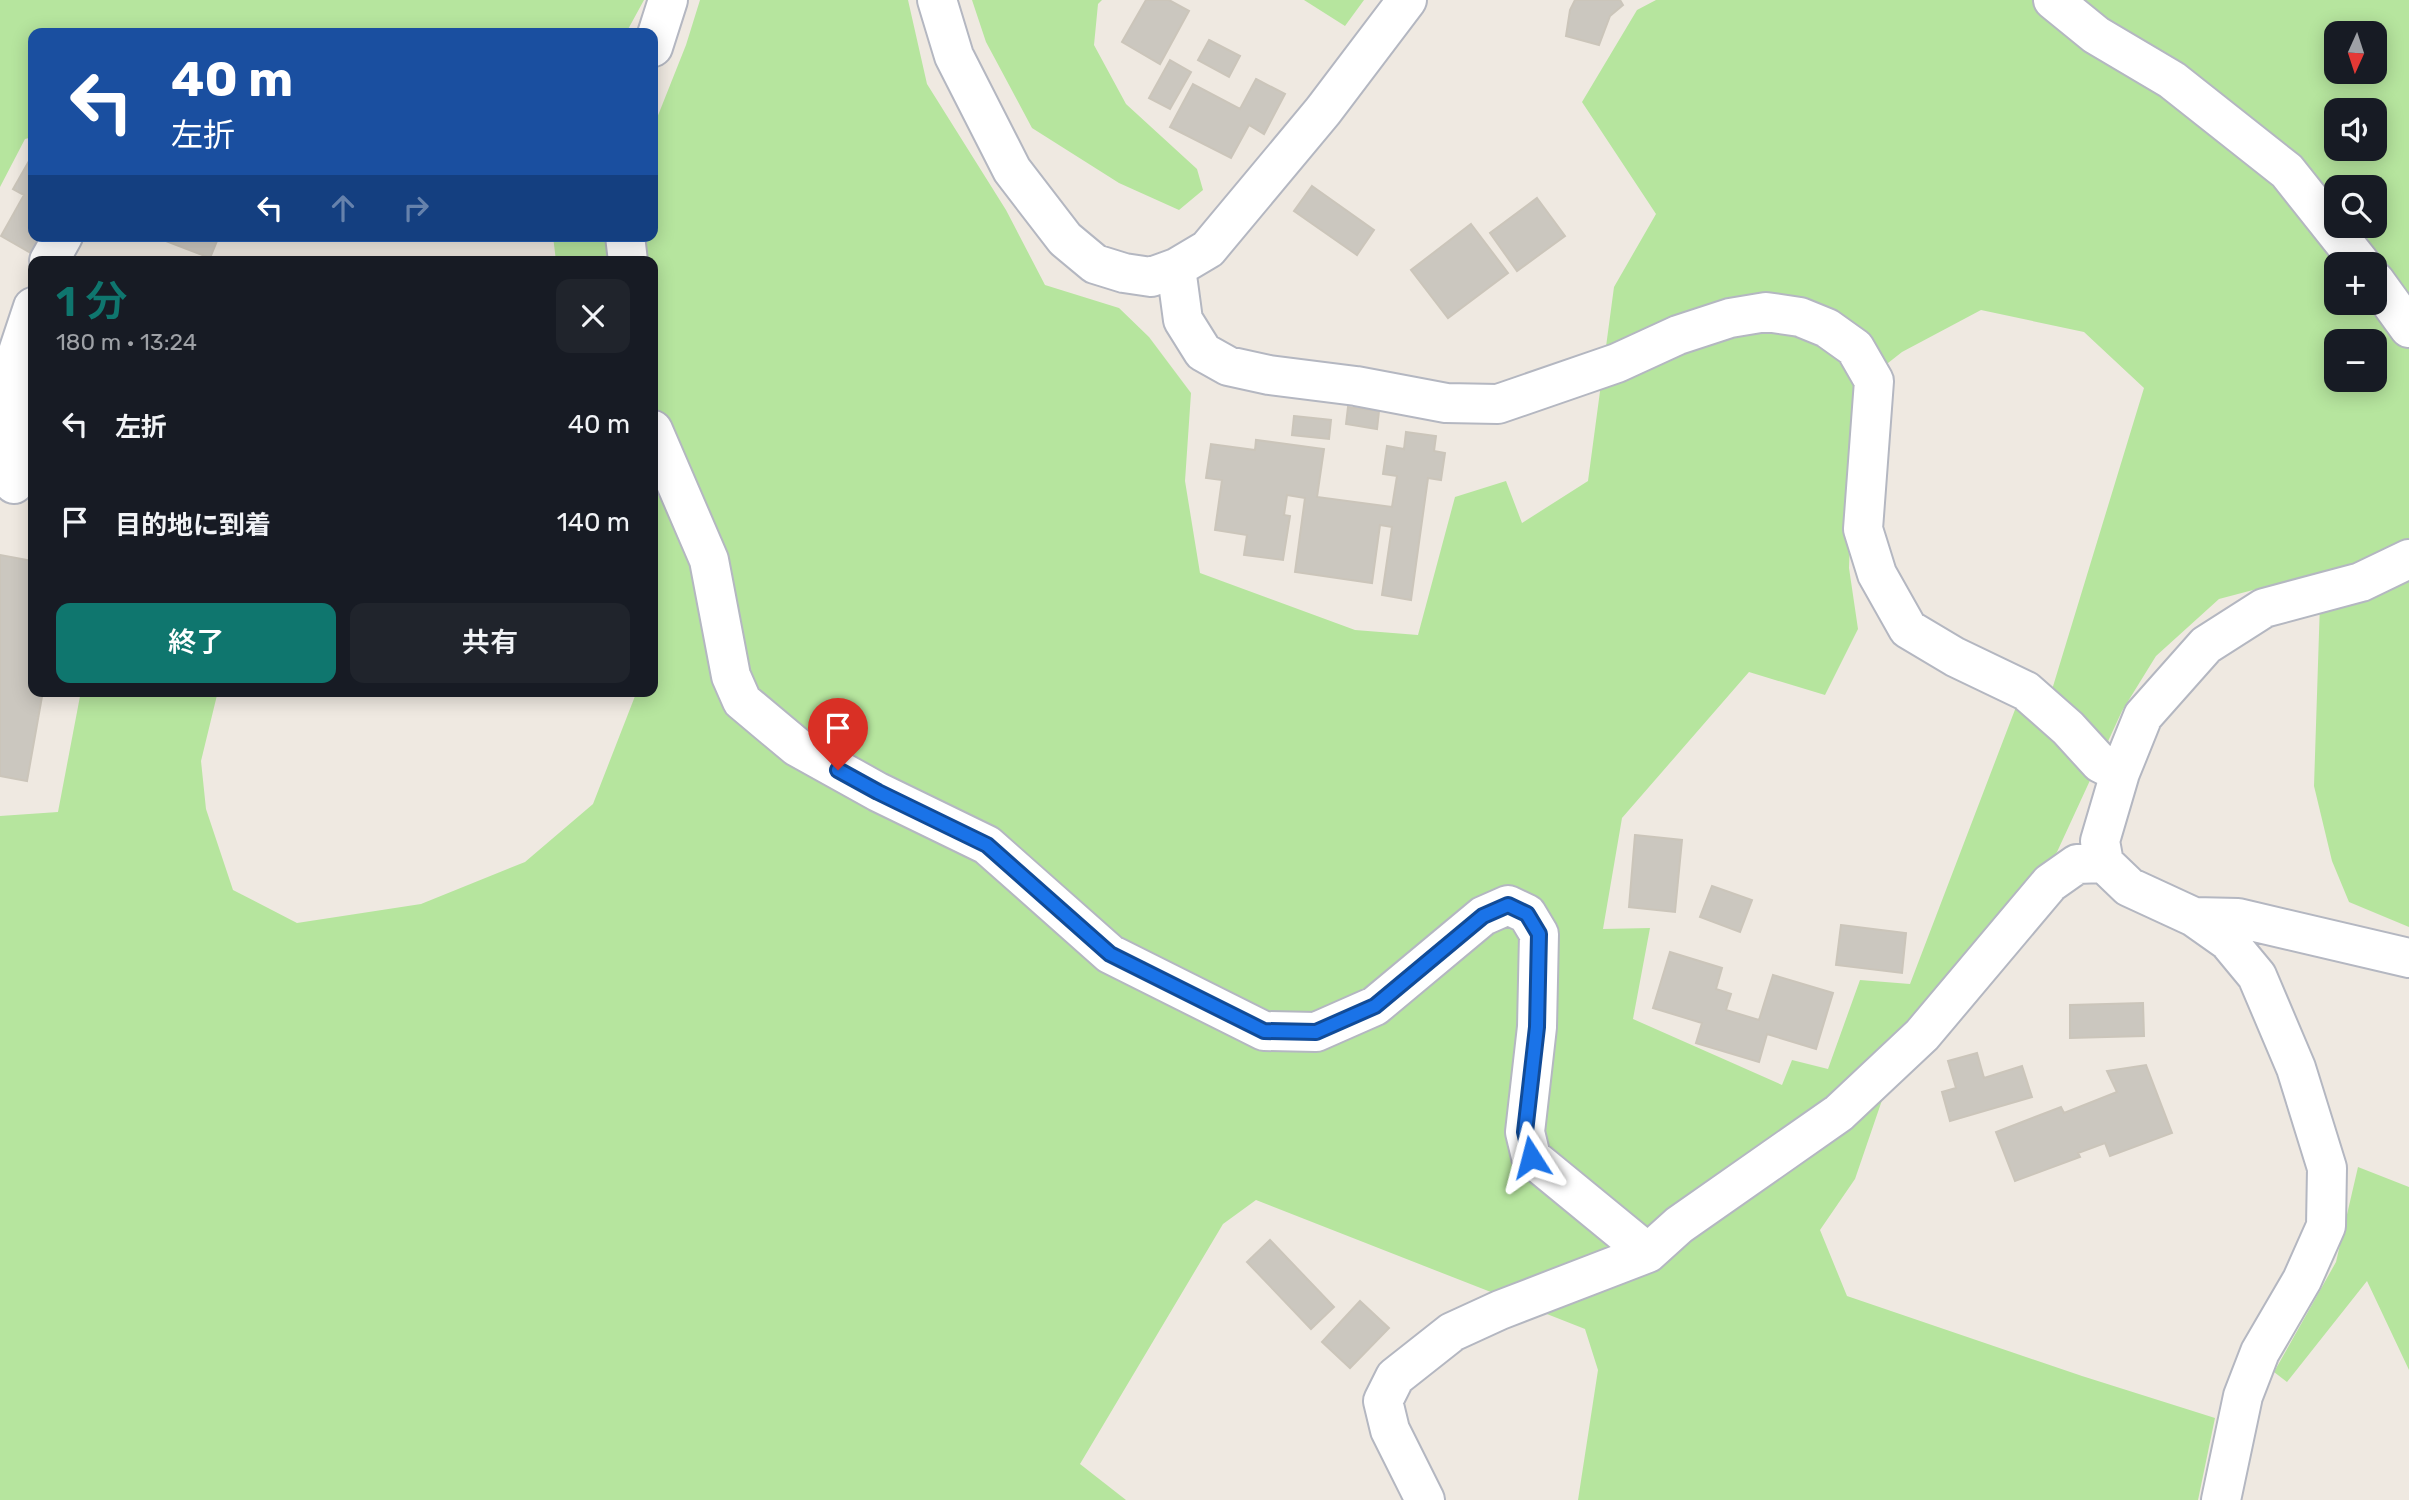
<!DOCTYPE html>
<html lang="ja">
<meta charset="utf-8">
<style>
:root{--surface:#171b24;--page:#20242c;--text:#f1f3f6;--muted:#9ea1a6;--accent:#0f766e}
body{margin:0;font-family:Rubik,"Noto Sans JP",sans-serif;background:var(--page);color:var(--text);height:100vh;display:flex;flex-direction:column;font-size:26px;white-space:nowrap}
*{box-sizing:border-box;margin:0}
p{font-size:23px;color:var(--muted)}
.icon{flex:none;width:38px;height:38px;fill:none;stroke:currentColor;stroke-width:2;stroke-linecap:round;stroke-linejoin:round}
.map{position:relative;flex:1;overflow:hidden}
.panel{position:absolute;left:28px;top:256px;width:630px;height:441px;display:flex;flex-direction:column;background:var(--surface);border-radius:14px;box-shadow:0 4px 18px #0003}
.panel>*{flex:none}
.banner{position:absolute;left:28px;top:28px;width:630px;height:214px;border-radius:14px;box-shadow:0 4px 18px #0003;background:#1a4fa0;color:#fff;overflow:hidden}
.needle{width:46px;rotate:183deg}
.tools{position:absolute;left:2324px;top:21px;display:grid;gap:14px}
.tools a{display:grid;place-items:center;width:63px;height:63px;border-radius:14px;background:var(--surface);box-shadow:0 4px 18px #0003;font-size:35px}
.pin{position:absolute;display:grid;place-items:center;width:60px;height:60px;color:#fff;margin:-72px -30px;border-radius:50% 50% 50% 0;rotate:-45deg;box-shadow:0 0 7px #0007}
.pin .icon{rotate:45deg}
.me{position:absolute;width:77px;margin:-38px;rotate:351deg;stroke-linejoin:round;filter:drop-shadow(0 0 5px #0008)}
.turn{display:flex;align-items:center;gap:24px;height:147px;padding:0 28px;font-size:32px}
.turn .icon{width:91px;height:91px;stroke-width:2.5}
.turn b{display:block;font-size:49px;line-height:60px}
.lanes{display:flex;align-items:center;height:66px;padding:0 28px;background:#0003;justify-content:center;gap:35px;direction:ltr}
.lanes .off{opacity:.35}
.round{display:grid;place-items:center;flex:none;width:74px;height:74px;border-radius:14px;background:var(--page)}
.summary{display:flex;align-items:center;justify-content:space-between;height:119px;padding:0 28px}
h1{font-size:42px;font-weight:600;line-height:52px;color:var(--accent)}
.action{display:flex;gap:14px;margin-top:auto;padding:14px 28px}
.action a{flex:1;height:80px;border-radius:14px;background:var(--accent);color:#fff;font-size:28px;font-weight:600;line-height:80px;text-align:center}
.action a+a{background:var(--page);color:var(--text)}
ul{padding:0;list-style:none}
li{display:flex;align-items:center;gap:21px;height:98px;padding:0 28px}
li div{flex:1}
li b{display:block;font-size:26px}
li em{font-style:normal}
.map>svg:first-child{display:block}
.green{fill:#b6e59e;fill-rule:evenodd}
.building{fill:#cbc7bf;stroke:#cbc5ba;stroke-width:2}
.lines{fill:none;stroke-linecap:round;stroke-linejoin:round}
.minor-casing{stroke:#b4b7c1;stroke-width:42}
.minor{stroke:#fff;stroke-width:38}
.route-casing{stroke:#114b97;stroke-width:18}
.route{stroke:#1a73e8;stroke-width:12}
</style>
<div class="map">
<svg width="2409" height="1500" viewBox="0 0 2409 1500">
<rect width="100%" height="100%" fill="#efe9e1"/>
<path class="green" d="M0 0H644L626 33H33V137L25 139 0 187Z
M700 0H908L927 84 1006 210 1045 285 1119 308 1149 337 1191 393 1185 481 1200 573 1355 630 1418 635 1455 497 1506 481 1522 523 1588 481 1614 287 1656 214 1582 102 1637 10 1656 0H2409V927L2349 902 2332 861 2314 786 2321 572 2219 599 2156 656 2122 711 2057 852 1979 954 1904 1036 1855 1179 1820 1230 1847 1296 2082 1376 2215 1418 2198 1500H1578L1598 1370 1585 1329 1256 1200 1223 1224 1080 1464 1126 1500H0V816L58 812 81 691H218L201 761 206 809 233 890 297 923 421 904 525 862 593 804 637 691H653V261H556L553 236H653V128L686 45ZM2336 33H2375V72H2336ZM2336 110H2375V149H2336ZM2336 187H2375V226H2336ZM2336 264H2375V303H2336ZM1981 310 2084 332 2144 388 2040 729 2016 707 1910 984 1860 980 1828 1069 1792 1060 1782 1085 1633 1019 1650 928 1603 929 1622 818 1749 672 1825 695 1858 629 1849 568 1855 389 1902 352ZM2336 341H2375V380H2336Z
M972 0H1102L1098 4 1094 45 1126 104 1197 169 1203 190 1179 210 1119 183 1032 128 986 42Z
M1304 0H1364L1345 26Z
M2358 1167 2409 1187V1370L2367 1281 2287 1382 2274 1372 2336 1262Z"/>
<path class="building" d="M1146 0H1169L1189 11 1160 64 1122 42Z
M1575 0H1620L1623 5 1610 16 1599 45 1566 36 1570 10Z
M1209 40 1240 56 1229 77 1198 60Z
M1170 60 1191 72 1170 109 1149 98Z
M1256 79 1285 94 1264 134 1249 125 1231 158 1170 127 1193 84 1240 109Z
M33 154V236H48L36 256 1 236 24 195 13 189Z
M1312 186 1374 230 1357 255 1294 211Z
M1537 198 1565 236 1517 271 1490 233Z
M1471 224 1508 273 1448 318 1411 270Z
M153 236H219L210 258Z
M1348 407 1379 411 1377 429 1346 424Z
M1294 416 1331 420 1329 439 1292 435Z
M1406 432 1436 436 1434 451 1445 453 1441 480 1428 478 1411 600 1382 595 1392 527 1380 525 1372 583 1295 572 1305 498 1287 495 1284 515 1290 516 1283 560 1244 555 1247 535 1215 530 1222 480 1206 478 1211 444 1255 450 1256 440 1324 449 1317 497 1392 507 1397 476 1383 474 1387 446 1404 449Z
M0 555 33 561V691H43L27 781 0 776Z
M1635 835 1682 840 1675 912 1629 907Z
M1712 886 1752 900 1740 932 1700 917Z
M1841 925 1906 933 1902 973 1836 965Z
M1670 952 1722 968 1716 989 1731 994 1726 1010 1759 1020 1773 975 1833 993 1816 1049 1767 1034 1759 1062 1696 1043 1702 1023 1653 1008Z
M2143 1003 2144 1036 2070 1038V1005Z
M1977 1053 1984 1078 2022 1066 2032 1097 1950 1121 1942 1092 1956 1088 1948 1061Z
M2146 1065 2172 1133 2110 1156 2105 1143 2078 1153 2080 1157 2015 1181 1996 1132 2061 1107 2064 1113 2117 1092 2107 1071Z
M1270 1240 1334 1307 1311 1329 1247 1262Z
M1360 1301 1389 1328 1350 1368 1322 1342Z"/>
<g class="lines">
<defs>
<path id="minor" d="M937 0 954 56 1012 170 1065 239 1095 264 1124 273 1151 277 1176 268 1208 249 1323 111 1407 0
M2053 0 2096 35 2172 80 2287 171 2361 264
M653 47 668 0
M625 236 628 261
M49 261 63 236
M1176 268 1183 320 1203 352 1228 366 1269 375 1356 386 1446 403 1498 404 1617 363 1678 335 1730 318 1766 312 1800 317 1827 328 1855 348 1874 381 1863 529 1877 574 1908 629 1955 657 2026 691 2068 728 2100 763 2120 773
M2375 281 2409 328
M653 430 709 560 731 676 742 701 797 747 878 792 987 845 1110 954 1264 1031 1316 1032 1375 1006 1483 916 1508 905 1527 914 1539 934 1537 1027 1525 1132 1531 1157 1648 1253
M14 484 18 352 33 307
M2194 917 2238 918 2409 958
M1425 1500 1390 1430 1383 1401 1395 1377 1452 1332 1500 1310 1648 1253 1679 1225 1839 1113 1922 1035 2050 883 2077 864 2104 863
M2221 1500 2243 1396 2260 1352 2302 1280 2326 1226 2327 1168 2296 1068 2257 976 2228 941 2194 917 2129 887 2104 863 2100 841 2120 773 2143 716 2206 645 2264 608 2361 582 2409 559"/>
</defs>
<use href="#minor" class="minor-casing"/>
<use href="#minor" class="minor"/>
</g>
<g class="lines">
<defs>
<path id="route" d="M838 770 878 792 987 845 1110 954 1264 1031 1316 1032 1375 1006 1483 916 1508 905 1527 914 1539 934 1537 1027 1525 1132 1531 1157"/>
</defs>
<use href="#route" class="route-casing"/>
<use href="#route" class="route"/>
</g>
</svg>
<div class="tools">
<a><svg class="needle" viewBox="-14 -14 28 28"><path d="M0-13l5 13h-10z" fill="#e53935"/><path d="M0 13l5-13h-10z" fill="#9ea1a6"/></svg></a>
<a><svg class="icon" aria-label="sound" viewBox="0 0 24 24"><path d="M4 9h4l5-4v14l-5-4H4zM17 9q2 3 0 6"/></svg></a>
<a><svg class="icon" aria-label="search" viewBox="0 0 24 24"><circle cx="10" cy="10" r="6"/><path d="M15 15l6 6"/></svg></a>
<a>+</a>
<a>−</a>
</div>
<div class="pin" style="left:838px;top:770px;background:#d93025"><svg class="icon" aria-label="arrive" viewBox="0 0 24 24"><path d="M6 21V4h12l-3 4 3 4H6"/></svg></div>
<svg class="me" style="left:1531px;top:1157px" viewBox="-20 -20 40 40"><path d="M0-17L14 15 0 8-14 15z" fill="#1a73e8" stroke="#fff" stroke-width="4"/></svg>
<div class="banner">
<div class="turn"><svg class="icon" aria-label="left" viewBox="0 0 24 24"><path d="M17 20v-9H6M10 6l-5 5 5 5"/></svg><div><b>40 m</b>左折</div></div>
<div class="lanes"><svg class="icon" aria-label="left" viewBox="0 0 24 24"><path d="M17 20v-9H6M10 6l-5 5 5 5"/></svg><svg class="icon off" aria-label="ahead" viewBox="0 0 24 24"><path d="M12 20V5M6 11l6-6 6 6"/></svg><svg class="icon off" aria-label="right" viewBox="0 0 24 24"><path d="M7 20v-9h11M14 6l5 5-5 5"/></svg></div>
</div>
<section class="panel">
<div class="summary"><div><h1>1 分</h1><p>180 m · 13:24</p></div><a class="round"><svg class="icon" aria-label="close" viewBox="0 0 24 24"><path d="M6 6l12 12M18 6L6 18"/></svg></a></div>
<ul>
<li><svg class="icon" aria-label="left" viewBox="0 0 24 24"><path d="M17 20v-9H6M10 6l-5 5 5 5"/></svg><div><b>左折</b></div><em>40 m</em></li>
<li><svg class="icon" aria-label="arrive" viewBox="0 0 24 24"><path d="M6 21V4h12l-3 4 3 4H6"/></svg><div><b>目的地に到着</b></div><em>140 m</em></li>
</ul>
<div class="action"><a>終了</a><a>共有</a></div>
</section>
</div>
